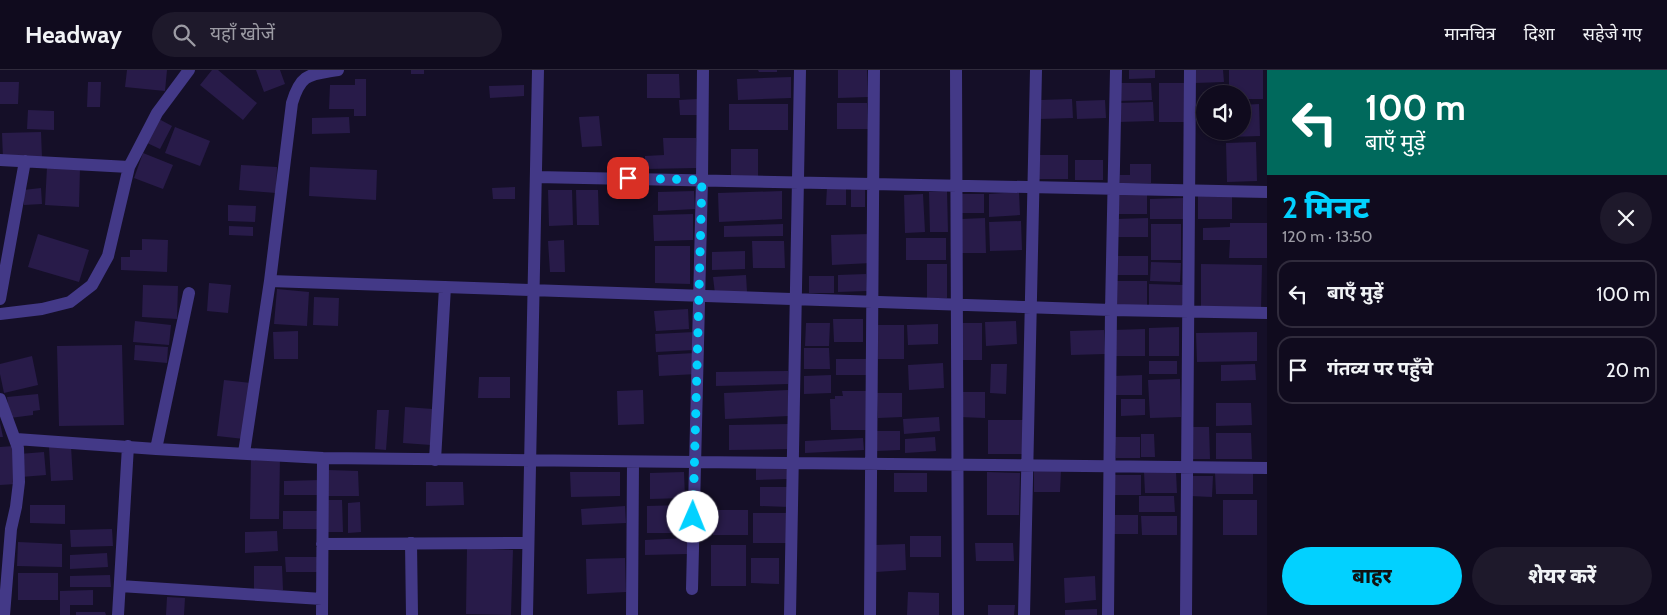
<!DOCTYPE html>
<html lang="hi">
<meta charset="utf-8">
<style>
:root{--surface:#100b1e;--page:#1e192b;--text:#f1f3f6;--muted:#9c9ba4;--line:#302b3c;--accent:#02d1ff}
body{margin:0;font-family:Cabin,"Noto Sans Devanagari",sans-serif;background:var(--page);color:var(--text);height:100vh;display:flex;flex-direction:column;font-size:19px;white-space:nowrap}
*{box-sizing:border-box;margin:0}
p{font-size:16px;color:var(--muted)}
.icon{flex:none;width:28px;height:28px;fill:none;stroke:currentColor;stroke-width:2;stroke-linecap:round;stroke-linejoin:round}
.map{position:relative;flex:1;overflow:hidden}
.drawer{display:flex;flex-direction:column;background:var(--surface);width:400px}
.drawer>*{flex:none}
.guide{background:#00695c;color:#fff;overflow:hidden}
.controls{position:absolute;left:1196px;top:15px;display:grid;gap:10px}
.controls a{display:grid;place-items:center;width:55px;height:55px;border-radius:50%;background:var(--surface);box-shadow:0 1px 4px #0004,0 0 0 1px var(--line);font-size:25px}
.pin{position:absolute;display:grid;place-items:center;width:42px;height:42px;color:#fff;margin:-21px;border-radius:10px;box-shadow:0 2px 8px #0006}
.me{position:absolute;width:55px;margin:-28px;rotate:1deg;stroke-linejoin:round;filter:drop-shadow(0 0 4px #0008)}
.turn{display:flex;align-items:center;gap:18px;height:105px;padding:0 15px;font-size:22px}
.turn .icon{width:65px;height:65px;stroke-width:2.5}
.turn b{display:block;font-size:35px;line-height:42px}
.round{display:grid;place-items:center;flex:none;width:52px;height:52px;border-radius:26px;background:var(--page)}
.summary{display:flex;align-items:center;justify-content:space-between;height:85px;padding:0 15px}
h1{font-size:30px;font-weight:800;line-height:38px;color:var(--accent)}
.cta{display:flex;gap:10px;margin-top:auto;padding:10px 15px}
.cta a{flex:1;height:58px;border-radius:30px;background:var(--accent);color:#111;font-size:20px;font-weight:800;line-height:58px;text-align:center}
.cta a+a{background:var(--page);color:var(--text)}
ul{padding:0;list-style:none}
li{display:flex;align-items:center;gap:15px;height:68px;margin:0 10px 8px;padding:0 5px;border:2px solid var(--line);border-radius:15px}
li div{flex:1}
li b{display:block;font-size:19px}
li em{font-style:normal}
header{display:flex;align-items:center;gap:30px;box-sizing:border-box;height:70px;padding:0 25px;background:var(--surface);border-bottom:1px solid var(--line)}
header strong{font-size:24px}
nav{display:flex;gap:28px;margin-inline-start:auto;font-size:18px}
.search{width:350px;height:45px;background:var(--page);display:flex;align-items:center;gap:12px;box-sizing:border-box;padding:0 18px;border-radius:28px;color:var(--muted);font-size:19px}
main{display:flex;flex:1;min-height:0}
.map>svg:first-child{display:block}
.building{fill:#281b49}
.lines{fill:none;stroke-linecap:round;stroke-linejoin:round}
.minor{stroke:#433987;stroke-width:12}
.route{stroke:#02d1ff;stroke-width:9;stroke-dasharray:0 16.2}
</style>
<header>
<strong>Headway</strong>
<div class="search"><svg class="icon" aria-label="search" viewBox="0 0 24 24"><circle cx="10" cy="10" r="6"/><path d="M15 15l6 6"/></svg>यहाँ खोजें</div>
<nav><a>मानचित्र</a><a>दिशा</a><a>सहेजे गए</a></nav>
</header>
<main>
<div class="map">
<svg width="1267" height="545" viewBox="0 0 1267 545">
<rect width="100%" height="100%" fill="#150f28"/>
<path class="building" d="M127 0H167L165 21 125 17Z
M212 0H218L257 33 243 50 200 15Z
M256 0H280L285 14 264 22Z
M411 0H424V4H411Z
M758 0H777V2H759Z
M838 0H867L868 27 838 28Z
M1129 0H1155V8L1129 9Z
M1195 0H1223L1224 12 1195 13Z
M1229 0H1263V29H1242V24H1229Z
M647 4H679L680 28H647Z
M791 7V28L738 30 737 9Z
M355 9H366V46H354V39H329L330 15H355Z
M0 12H19L18 34H0Z
M88 12H101L100 37H87Z
M1117 13H1151L1152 30 1117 31Z
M1159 13H1189V52H1159Z
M524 15V26L490 28 489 16Z
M698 29 699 45H680L679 30Z
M1072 29 1073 48 1040 49V30Z
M1105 30 1106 48 1077 49 1076 31Z
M1153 32 1154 51 1118 52 1117 33Z
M837 33H867L868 59H837Z
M729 34H788V60H729Z
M1259 34 1260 66 1228 67V61H1242V35Z
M28 40 54 41V60L27 59Z
M599 46 602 76 582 77 579 47Z
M349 47 350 63 312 64V48Z
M157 48 172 56 160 79 145 72Z
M175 57 210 71 200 96 165 83Z
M41 62 42 88 3 89 2 63Z
M663 68H696L697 98 645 99V86L664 85Z
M1256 72 1257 111 1227 112 1226 73Z
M731 79H758V108H731Z
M143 83 173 95 163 119 134 108Z
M1036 85H1068V109H1036Z
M1075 90H1103V110H1075Z
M1130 94H1151V113H1120V105H1130Z
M241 95 277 97 276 123 239 120Z
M47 97 80 98 79 137 45 135Z
M310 97 377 100 376 130 309 126Z
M515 117V129H493L492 118Z
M827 117H846V135H826Z
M41 118 42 134 24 135 23 120Z
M851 118H865V137H851Z
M548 120H572L573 155 549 156Z
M576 120H598L599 155H577Z
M694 121 695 139 658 141V122Z
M782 121V149L719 152 718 123Z
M947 121 948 162H930L929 122Z
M1019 122 1020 145 989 147V124Z
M923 124 925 162 905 163 904 125Z
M960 124H984V143H960Z
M1118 124H1147V144H1118Z
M1198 124H1232V149H1198Z
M1183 128V149H1150V129Z
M228 135 256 136 255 152 228 151Z
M693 144V170L654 171 653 145Z
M985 148 986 183H962L961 149Z
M1148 148V167H1116V149Z
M1021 151 1022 180 990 181 989 152Z
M1230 153H1267V188H1229L1230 170H1203V158L1230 157Z
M783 154V166L724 167V156Z
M1151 154H1181V190H1151Z
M229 156 253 157V166L229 165Z
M38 164 89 180 79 212 28 197Z
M870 164 871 193 832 195 831 165Z
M906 168H946V190H906Z
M142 169 168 170 167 202 121 200V187H130V180H142Z
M564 170 565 202H550L548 171Z
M752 171H784L785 198H753Z
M655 176H690V214L655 213Z
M745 181V199L712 200V182Z
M1117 186H1148V205H1117Z
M1151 192 1181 193 1180 212 1150 211Z
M927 194H947V228H927Z
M1201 194 1262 195 1261 241 1201 239Z
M866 204 867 221 838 222V205Z
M746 205 747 222 715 224 713 207Z
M809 206H834V223H809Z
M1117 211H1147V236H1117Z
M209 213 231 215 228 243 207 241Z
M1149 214 1183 215V240L1149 239Z
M143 215 178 216 177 249 142 247Z
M277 219 309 222 307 256 274 254Z
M314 227 339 228 338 256 313 255Z
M688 239 689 259 656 261 654 241Z
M833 249H863V272H834Z
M135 251 171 255 169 275 133 272Z
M1016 251 1017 274 986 276 985 252Z
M806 253H830L829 276H805Z
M958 253H982V290H958Z
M938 254V274L908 275 907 255Z
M878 255H904V289H878Z
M1179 257V286H1149V258Z
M1145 259V286H1114L1113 260Z
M1104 260 1105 284 1071 285 1070 261Z
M298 261V289H274L273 262Z
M694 262V280L656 282 655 264Z
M1257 262V291L1197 292 1196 263Z
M122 275 124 355 59 356 57 276Z
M135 275 168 277 167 293 134 290Z
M804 278H829L830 299H804Z
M695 283 697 304 659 306 658 285Z
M32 286 38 315 4 323 0 304V294Z
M836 289H868V305H836Z
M1149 291H1177V304H1149Z
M943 293 944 318 909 320 908 295Z
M991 294H1007L1006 324 990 323Z
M1255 294 1256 310 1221 311V295Z
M788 301V314L716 316V302Z
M831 305V323L804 324V306Z
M1142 305V325H1113V306Z
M479 307H510V328H478Z
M1180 309 1181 347 1150 348 1148 310Z
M224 310 251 313 244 369 217 366Z
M643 320 644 354 618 355 617 321Z
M788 320 789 346 725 349 724 323Z
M842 321H867L868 360H831L830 329H835V326H843Z
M961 322H985V348L960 347Z
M877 323H902V347L878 348Z
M38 324 40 340 33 341V345L10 348 7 327Z
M1121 329H1145V345L1121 346Z
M1216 333H1251L1252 355 1216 356Z
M405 337 433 339 431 375 403 373Z
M377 340H389L386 380 375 379Z
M939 347 940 361 904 364 903 349Z
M988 350H1026V384H988Z
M0 353 3 367H0Z
M788 354 789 379 729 380V355Z
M1188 357H1209L1210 389H1189Z
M875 361H900V380L876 381Z
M1216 363H1251L1252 389H1216Z
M1141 364H1154L1155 387H1141Z
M935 367 936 381 905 383V369Z
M1115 367H1140V388H1116Z
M863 368 864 380 805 383V371Z
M14 376 16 414 0 415V377Z
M71 376 73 410 51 411 49 377Z
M44 382 46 405 21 407 19 384Z
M251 386H280L279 449H250Z
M787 395V409L756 410V396Z
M328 400 358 401 359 426H328Z
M1034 401H1061L1060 422H1034Z
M570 402H620V426L571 427Z
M684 402 685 428 650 429V403Z
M987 402 1020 403 1019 445H987Z
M1144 402H1176L1177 423H1145Z
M1253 402V424H1216L1215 403Z
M894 403H927V422H894Z
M1112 405H1141V425H1112Z
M1191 406H1213L1212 427 1190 426Z
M321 410V425H284V411Z
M426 412H463L464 435 426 436Z
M760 417H789V437L760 436Z
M1139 426H1174L1175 442H1139Z
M327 430H342L343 462H328Z
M1223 430H1257V465H1223Z
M360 432 361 462 348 463V433Z
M30 435H65V454L30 453Z
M683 435 684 463H647V436Z
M625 436 626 453 582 455 581 439Z
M713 440H748V465H713Z
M283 441H317V459H283Z
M753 443H789V473H753Z
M1112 445H1138V464H1112Z
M1141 446H1177V465H1142Z
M112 459 113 476 71 477 70 460Z
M277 461 278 481 245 483V462Z
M910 466H941V487H910Z
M687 468V484L645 485V470Z
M18 472 62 474V497L17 496Z
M975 473H1013L1014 491H976Z
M905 474 906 500 876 502 874 475Z
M711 475H746V516H711Z
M467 478 513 480 511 545 466 544Z
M107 483 108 497 70 499V485Z
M285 487H320V502H286Z
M625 488 626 522 587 524 586 489Z
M751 488H779V514L751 513Z
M254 496H282L283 520H254Z
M18 503H58V530H18Z
M110 505 111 517H70V506Z
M1095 506 1096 530 1065 533 1064 508Z
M93 520V535H70V545H60V521Z
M908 522 939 523V545H907Z
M167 527 185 528 184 545H166Z
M988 535H1015L1014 545H988Z
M1097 539V545H1065V540Z
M76 542H105L106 545H76Z"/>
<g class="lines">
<path class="minor" d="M956 0 958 545
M0 90 129 97
M536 107 1267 122
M270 211 1111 240 1267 243
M0 229 25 91
M0 244 42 239 70 232 92 215 108 186 129 97 157 43 189 0
M0 329 18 378 19 412 16 437 11 459 4 545
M16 369 156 379 323 388 1267 398
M156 379 189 223
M244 383 270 211 292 33C301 3 309 5 338 0
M435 390 445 217
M411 473 412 545
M322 474 528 473
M120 516 322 529
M692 519 702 110 703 0
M118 545 128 376
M322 545 323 388
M527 545 538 0
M632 545 633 392
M790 545 800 0
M870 545 874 0
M1024 545 1036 0
M1108 545 1111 240 1116 0
M1186 545 1190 0"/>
</g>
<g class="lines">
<path class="route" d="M628 108 702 110 693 447"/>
</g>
</svg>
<div class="controls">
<a><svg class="icon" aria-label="sound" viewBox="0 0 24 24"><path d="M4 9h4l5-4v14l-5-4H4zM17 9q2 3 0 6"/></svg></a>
</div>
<div class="pin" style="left:628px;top:108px;background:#d93025"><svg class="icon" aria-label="arrive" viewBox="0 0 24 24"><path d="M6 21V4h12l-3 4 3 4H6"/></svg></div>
<svg class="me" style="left:693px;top:447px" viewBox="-20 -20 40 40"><circle r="19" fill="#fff"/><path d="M0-13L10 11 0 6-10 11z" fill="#02d1ff"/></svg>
</div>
<section class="drawer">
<div class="guide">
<div class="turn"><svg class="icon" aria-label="left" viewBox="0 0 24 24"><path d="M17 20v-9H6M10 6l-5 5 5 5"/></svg><div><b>100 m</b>बाएँ मुड़ें</div></div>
</div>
<div class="summary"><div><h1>2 मिनट</h1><p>120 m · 13:50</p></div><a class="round"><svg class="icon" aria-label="close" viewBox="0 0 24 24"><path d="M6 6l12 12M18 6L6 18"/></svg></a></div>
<ul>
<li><svg class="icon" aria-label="left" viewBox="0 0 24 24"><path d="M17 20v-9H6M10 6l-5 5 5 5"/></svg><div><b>बाएँ मुड़ें</b></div><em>100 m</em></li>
<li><svg class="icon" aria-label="arrive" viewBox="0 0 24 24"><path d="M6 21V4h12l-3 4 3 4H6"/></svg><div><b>गंतव्य पर पहुँचे</b></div><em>20 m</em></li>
</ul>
<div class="cta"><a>बाहर</a><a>शेयर करें</a></div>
</section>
</main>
